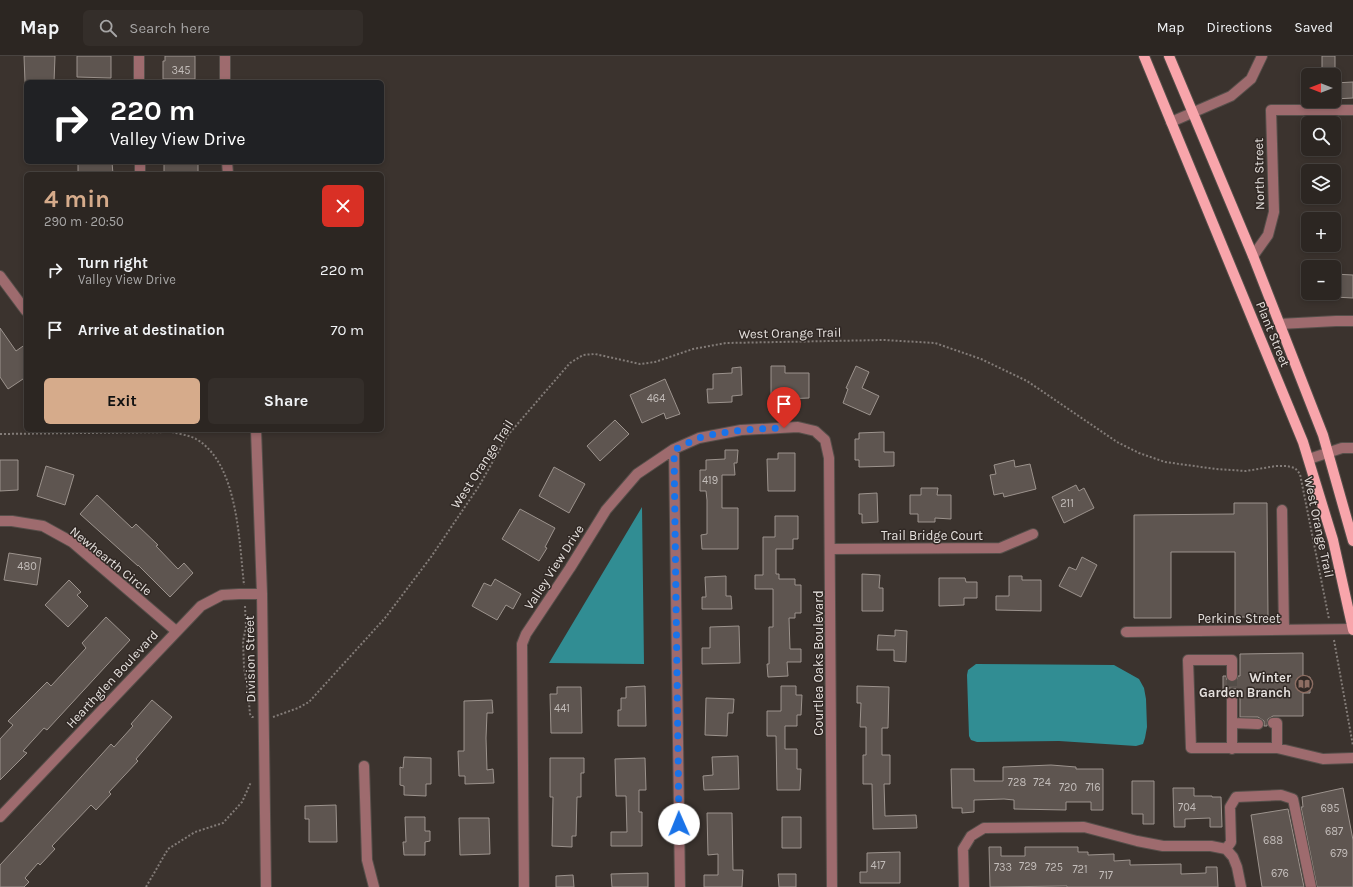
<!DOCTYPE html>
<meta charset="utf-8">
<style>
:root{--surface:#2c2622;--page:#342e2a;--text:#f1f3f6;--muted:#a6a5a5;--line:#484340;--accent:#d6ab8b}
body{margin:0;font-family:Karla,sans-serif;background:var(--page);color:var(--text);height:100vh;display:flex;flex-direction:column;font-size:15px;white-space:nowrap}
*{box-sizing:border-box;margin:0}
p{font-size:13px;color:var(--muted)}
.icon{flex:none;width:22px;height:22px;fill:none;stroke:currentColor;stroke-width:2;stroke-linecap:round;stroke-linejoin:round}
.map{position:relative;flex:1;overflow:hidden}
.drawer{position:absolute;left:24px;top:116px;width:360px;height:260px;display:flex;flex-direction:column;background:var(--surface);border-radius:6px;box-shadow:0 2px 6px #0003,0 0 0 1px var(--line)}
.drawer>*{flex:none}
.banner{position:absolute;left:24px;top:24px;width:360px;height:84px;border-radius:6px;box-shadow:0 2px 6px #0003,0 0 0 1px var(--line);background:#202124;color:#fff;overflow:hidden}
.needle{width:26px;rotate:270deg}
.tools{position:absolute;left:1301px;top:12px;display:grid;gap:8px}
.tools a{display:grid;place-items:center;width:40px;height:40px;border-radius:6px;background:var(--surface);box-shadow:0 2px 6px #0003,0 0 0 1px var(--line);font-size:20px}
.pin{position:absolute;display:grid;place-items:center;width:34px;height:34px;color:#fff;margin:-41px -17px;border-radius:50% 50% 50% 0;rotate:-45deg;box-shadow:0 0 4px #0007}
.pin .icon{rotate:45deg}
.me{position:absolute;width:44px;margin:-22px;rotate:359deg;stroke-linejoin:round;filter:drop-shadow(0 0 3px #0008)}
.turn{display:flex;align-items:center;gap:14px;height:84px;padding:0 20px;font-size:18px}
.turn .icon{width:52px;height:52px;stroke-width:2.5}
.turn b{display:block;font-size:28px;line-height:34px}
.round{display:grid;place-items:center;flex:none;width:42px;height:42px;border-radius:6px;background:var(--page)}
.head{display:flex;align-items:center;justify-content:space-between;height:68px;padding:0 20px}
h1{font-size:24px;font-weight:700;line-height:30px;color:var(--accent)}
.primary-button{display:flex;gap:8px;margin-top:auto;padding:8px 20px}
.primary-button a{flex:1;height:46px;border-radius:6px;background:var(--accent);color:#111;font-size:16px;font-weight:700;line-height:46px;text-align:center}
.primary-button a+a{background:var(--page);color:var(--text)}
ul{padding:0;list-style:none}
li{display:flex;align-items:center;gap:12px;height:60px;padding:0 20px}
li div{flex:1}
li b{display:block;font-size:15px}
li em{font-style:normal}
header{display:flex;align-items:center;gap:24px;box-sizing:border-box;height:56px;padding:0 20px;background:var(--surface);border-bottom:1px solid var(--line)}
header strong{font-size:19px}
nav{display:flex;gap:22px;margin-inline-start:auto;font-size:14px}
.search{width:280px;height:36px;background:var(--page);display:flex;align-items:center;gap:10px;box-sizing:border-box;padding:0 14px;border-radius:6px;color:var(--muted);font-size:15px}
.map>svg:first-child{display:block}
.water{fill:#318d93}
.building{fill:#5e5550;stroke:#9c938d}
.lines{fill:none;stroke-linecap:round;stroke-linejoin:round}
.minor-tunnel{stroke:#544d48;stroke-width:10;stroke-dasharray:10 5;stroke-linecap:butt}
.minor-casing{stroke:#564f4a;stroke-width:12}
.major-casing{stroke:#564f4a;stroke-width:12}
.path{stroke:#837c78;stroke-width:2;stroke-dasharray:2 2;stroke-linecap:butt}
.minor{stroke:#9e6b6e;stroke-width:10}
.major{stroke:#f8a5ab;stroke-width:10}
.route{stroke:#1a73e8;stroke-width:7;stroke-dasharray:0 12.6}
.labels{text-anchor:middle;dominant-baseline:central;stroke-width:3;stroke-linejoin:round;paint-order:stroke}
.number-label{font-size:11px;fill:#c3bdba}
.street-label{font-size:13px;fill:#e5e0dd;stroke:#312925}
.poi-label{font-size:13px;font-weight:bold;fill:#e5e0dd;stroke:#312925;text-anchor:end}
</style>
<header>
<strong>Map</strong>
<div class="search"><svg class="icon" aria-label="search" viewBox="0 0 24 24"><circle cx="10" cy="10" r="6"/><path d="M15 15l6 6"/></svg>Search here</div>
<nav><a>Map</a><a>Directions</a><a>Saved</a></nav>
</header>
<div class="map">
<svg width="1353" height="831" viewBox="0 0 1353 831">
<rect width="100%" height="100%" fill="#3b332e"/>
<path class="water" d="M642 451 644 608 549 607Z
M976 608 1114 609 1139 623 1144 632 1146 643 1147 671 1145 682 1143 688 1136 690 1059 685 977 686 971 684 969 680 967 619 968 614Z"/>
<path class="building" d="M24 0H55L54 26H25Z
M77 0H111V22L77 21Z
M165 0H195V23H163V5H165Z
M1322 0H1335V19H1322Z
M1353 26V42L1334 43V27Z
M78 106H112L113 118H78Z
M164 106H198V118H164Z
M1334 218 1353 219V242L1334 241Z
M0 272 16 295 26 288V321L8 333 0 321Z
M771 310H785V317H809V342L784 343V339H771Z
M856 310 869 316 862 332 879 340 870 359 843 347 848 333 846 332Z
M741 311 742 339 732 340V346L708 347 707 333H713V318L732 317V312Z
M665 323 680 358 666 363 664 357 642 367 630 339Z
M615 364 629 378 600 405 587 390Z
M884 376V396H894V410L859 411V404H855V383H859V377Z
M725 394H738L737 407H734L735 419H722V452H738V493H702L701 479 707 478V444L706 435H700V414H706V404L725 403Z
M778 397H795V435H768L767 403H778Z
M0 404H18V434L0 435Z
M1014 404 1015 411 1030 408 1036 433 1004 441 1003 437 994 439 990 419 996 418 994 409Z
M46 410 74 419 65 449 37 440Z
M554 411 585 428 569 457 539 440Z
M1076 429 1079 435 1084 432 1094 452 1064 467 1052 441Z
M921 432H938L937 439H951V463L935 462V466H918V458H910V439H921Z
M877 437 878 466 862 467V458H859V438Z
M97 439 132 472 136 468 158 489 156 490 178 513 184 507 193 517 170 541 138 509V510L80 458Z
M1234 447H1267L1268 561H1235V496H1171V562H1134V459L1234 458Z
M520 453 555 472 545 491 547 492 539 505 502 483Z
M775 460H798V483H793V493H776V518H779V523H795V529H801V557H795V562H789L790 593H801V606H787L788 620 768 621 767 608H769V571H773V533H755V519H763V481H775Z
M9 497 41 502 37 529 4 524Z
M1082 501 1097 509 1081 541 1059 530 1069 511 1076 514Z
M862 518 880 519 879 532H883V555H862Z
M726 520V540H731L732 553H702V541H706L705 521Z
M1009 520H1022V524H1041V555L996 554V540H1009Z
M939 522H965L966 526H977V542H964V549L939 550Z
M495 523 521 538 513 553 506 549 497 564 472 550 484 527 491 530Z
M69 524 81 536 77 539 88 550 68 571 45 549Z
M106 561 130 584 47 674 44 672 23 695 27 697 0 724V683L13 669 8 665 47 626 51 630 86 592 82 587Z
M739 570 740 607 702 608V592H710V571Z
M895 574 907 575 906 606 894 605V594H877L878 579 895 580Z
M1303 597V621H1310V637H1303V660H1273L1268 663 1267 670H1264V665L1258 661H1240V638H1238L1236 633 1229 632 1226 638H1223V620H1226L1227 624 1232 626 1236 625 1238 620H1240V598Z
M645 630 646 670H618V654H621V642H626V631Z
M781 630H796V639H802L801 659H797V670H785V693H797V713H801L800 734H777L776 680H767V655H781Z
M857 630 889 631 888 672H882V699H890V728H884L885 760 916 759 917 772 873 773 872 728H863V699H866V671H860L861 647H857Z
M557 631H581L582 677H551L550 638H557Z
M706 642 734 643 733 657H728L727 680 705 679Z
M152 644 172 661 136 703 138 705 109 736 111 738 96 754 91 749 52 790 55 793 40 809 38 807 25 822 29 826 24 831H0V809L62 742 111 688 114 691 133 670 131 668Z
M492 644 493 657H487L486 682 487 714 493 713 494 727 465 728V720H459L458 695H464V645Z
M738 700 739 733 704 734 703 720 713 719 712 701Z
M404 701 431 702V728H426V740L404 739V730L400 729V711L403 712Z
M550 702H584V717H581V741H577L576 780H572V791L552 790 553 741H550Z
M645 702 646 734H639V756H642V790H611V776H627L626 740H616L615 703Z
M1051 709 1076 711V713H1103V754H1091V746H1066V754L1014 753V744L1004 743 974 744V756L962 757V752H952L951 713H974V725H1003V711Z
M1132 725H1154V768H1143V758H1132Z
M1173 732H1194V740H1212V741H1221L1222 771H1210V762L1185 763V771H1174Z
M1343 732 1353 784V831H1317L1301 751H1303L1302 741Z
M336 749 337 786H309V763H305V750Z
M1288 753 1304 831H1262L1251 759Z
M707 757H732L733 814H743L742 831H704V819H718V798L708 799Z
M405 761H425V775H430V785L425 786V799H404L403 786H406Z
M782 761H801V792H782Z
M459 762H489L490 798 460 799Z
M989 791H1001V800H1025V791H1078V796H1088V799L1114 798V805L1130 804V809L1181 808V818L1206 817V811H1217L1218 831H1067V830L990 831Z
M900 796V827H860V816H867V797Z
M648 817V831H612L611 818Z
M778 818H796V831H779Z
M573 819 574 831H556V820Z"/>
<g class="lines">
<path class="minor-tunnel" d="M1232 620V638"/>
<defs>
<path id="minor" d="M139 0V26
M225 0V26
M1171 66 1231 40 1251 23 1262 0
M140 106V118
M227 106 228 118
M1253 200 1268 179 1274 156 1271 54H1353
M0 220 26 255
M1279 268 1336 265H1353
M256 374 262 538 266 831
M674 393 680 831
M1309 403 1342 392H1353
M1282 454 1284 574
M0 465H12L43 470 72 486 176 575
M830 493 1000 492 1033 478
M1126 576 1353 573
M1232 620V604H1188L1191 692H1277L1323 703 1353 702
M1232 638V693
M1233 667 1258 668
M1273 667H1277V692
M364 710 367 804 374 831
M0 761 201 550 222 539 239 538H262
M1226 793 1231 786 1230 751 1236 741 1281 739 1293 743 1311 831
M524 831 522 588 526 578 570 512 606 454 637 418 674 393 699 382 741 374 798 371 815 375 825 384 829 402 832 831
M964 831 963 793 971 780 984 772 1084 771 1137 785 1163 790H1211L1226 793 1233 801 1237 811 1241 831"/>
<path id="major" d="M1144 0 1303 386 1333 484 1353 574
M1169 0 1253 200 1323 379 1353 485"/>
</defs>
<use href="#minor" class="minor-casing"/>
<use href="#major" class="major-casing"/>
<path class="path" d="M0 378 172 376C179 378 189 379 196 383 238 407 239 485 244 529
M245 550 246 571 243 585 244 611 248 636 250 658 252 661H254
M1334 584 1353 690
M273 661 298 652 309 646 385 562 431 501 479 430 508 379 570 307 583 299 595 298 640 308 655 306 693 293 726 287 884 284 935 287 981 303 1027 325 1117 386 1139 397 1165 406 1216 413 1246 415 1276 410H1287L1295 412 1300 418 1329 563
M146 831 168 793 195 776 223 767 242 746 251 726"/>
<use href="#minor" class="minor"/>
<use href="#major" class="major"/>
</g>
<g class="lines">
<path class="route" d="M679 768 674 394C682 390 691 385 699 382 727 374 755 373 784 372"/>
</g>
<defs>
<symbol id="library-ring" viewBox="-11 -11 22 22"><circle r="9.5" fill="#312925" stroke="#8d6e63" stroke-width="1.5"/><path d="M-6-4Q-3-5.5-.7-3.5V5Q-3 3-6 4ZM6-4Q3-5.5 .7-3.5V5Q3 3 6 4Z" fill="#8d6e63"/></symbol>
</defs>
<g fill-rule="evenodd">
<use href="#library-ring" x="1294" y="618" width="20" height="20"/>
</g>
<g class="labels">
<g class="number-label">
<text x="181" y="14">345</text>
<text x="656" y="342">464</text>
<text x="710" y="424">419</text>
<text x="1067" y="447">211</text>
<text x="27" y="510">480</text>
<text x="562" y="652">441</text>
<text x="1017" y="726">728</text>
<text x="1042" y="726">724</text>
<text x="1068" y="731">720</text>
<text x="1093" y="731">716</text>
<text x="1187" y="751">704</text>
<text x="1330" y="752">695</text>
<text x="1334" y="775">687</text>
<text x="1273" y="784">688</text>
<text x="1339" y="797">679</text>
<text x="878" y="809">417</text>
<text x="1028" y="810">729</text>
<text x="1003" y="811">733</text>
<text x="1054" y="811">725</text>
<text x="1080" y="813">721</text>
<text x="1280" y="817">676</text>
<text x="1106" y="819">717</text>
</g>
<g class="street-label">
<text transform="translate(1259 118) rotate(-91)">North Street</text>
<text transform="translate(790 277) rotate(-1)">West Orange Trail</text>
<text transform="translate(1273 278) rotate(68)">Plant Street</text>
<text transform="translate(482 408) rotate(-57)">West Orange Trail</text>
<text transform="translate(1319 471) rotate(78)">West Orange Trail</text>
<text x="932" y="479">Trail Bridge Court</text>
<text transform="translate(111 505) rotate(39)">Newhearth Circle</text>
<text transform="translate(554 511) rotate(-57)">Valley View Drive</text>
<text x="1239" y="562">Perkins Street</text>
<text transform="translate(250 603) rotate(-91)">Division Street</text>
<text transform="translate(818 607) rotate(-90)">Courtlea Oaks Boulevard</text>
<text transform="translate(112 623) rotate(-47)">Hearthglen Boulevard</text>
</g>
<g class="poi-label">
<text x="1291" y="621">Winter<tspan x="1291" dy="15">Garden Branch</tspan></text>
</g>
</g>
</svg>
<div class="tools">
<a><svg class="needle" viewBox="-14 -14 28 28"><path d="M0-13l5 13h-10z" fill="#e53935"/><path d="M0 13l5-13h-10z" fill="#a6a5a5"/></svg></a>
<a><svg class="icon" aria-label="search" viewBox="0 0 24 24"><circle cx="10" cy="10" r="6"/><path d="M15 15l6 6"/></svg></a>
<a><svg class="icon" aria-label="layers" viewBox="0 0 24 24"><path d="M12 4l9 5-9 5-9-5zM3 14l9 5 9-5"/></svg></a>
<a>+</a>
<a>−</a>
</div>
<div class="pin" style="left:784px;top:372px;background:#d93025"><svg class="icon" aria-label="arrive" viewBox="0 0 24 24"><path d="M6 21V4h12l-3 4 3 4H6"/></svg></div>
<svg class="me" style="left:679px;top:768px" viewBox="-20 -20 40 40"><circle r="19" fill="#fff"/><path d="M0-13L10 11 0 6-10 11z" fill="#1a73e8"/></svg>
<div class="banner">
<div class="turn"><svg class="icon" aria-label="right" viewBox="0 0 24 24"><path d="M7 20v-9h11M14 6l5 5-5 5"/></svg><div><b>220 m</b>Valley View Drive</div></div>
</div>
<section class="drawer">
<div class="head"><div><h1>4 min</h1><p>290 m · 20:50</p></div><a class="round" style="background:#d93025;color:#fff"><svg class="icon" aria-label="close" viewBox="0 0 24 24"><path d="M6 6l12 12M18 6L6 18"/></svg></a></div>
<ul>
<li><svg class="icon" aria-label="right" viewBox="0 0 24 24"><path d="M7 20v-9h11M14 6l5 5-5 5"/></svg><div><b>Turn right</b><p>Valley View Drive</p></div><em>220 m</em></li>
<li><svg class="icon" aria-label="arrive" viewBox="0 0 24 24"><path d="M6 21V4h12l-3 4 3 4H6"/></svg><div><b>Arrive at destination</b></div><em>70 m</em></li>
</ul>
<div class="primary-button"><a>Exit</a><a>Share</a></div>
</section>
</div>
